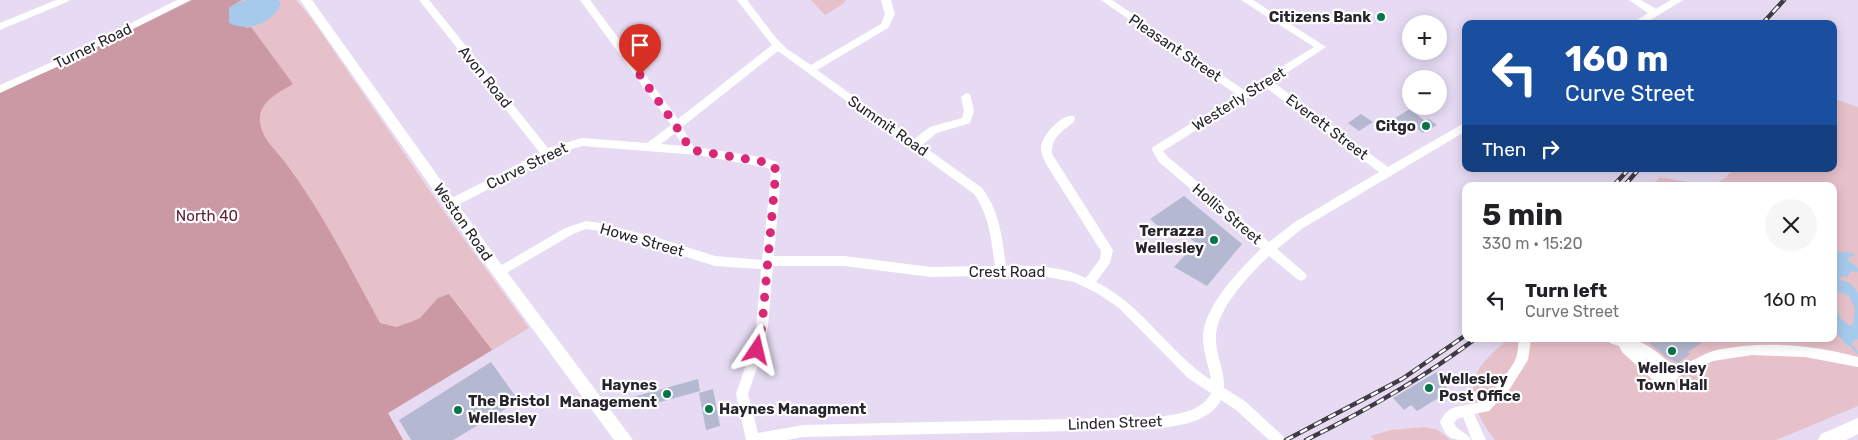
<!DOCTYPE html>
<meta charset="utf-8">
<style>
:root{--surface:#fff;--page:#f6f6f6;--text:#202124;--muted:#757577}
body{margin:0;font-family:Rubik,sans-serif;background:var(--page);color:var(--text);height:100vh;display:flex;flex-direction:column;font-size:19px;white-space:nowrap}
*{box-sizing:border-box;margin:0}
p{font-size:16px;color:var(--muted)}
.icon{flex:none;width:28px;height:28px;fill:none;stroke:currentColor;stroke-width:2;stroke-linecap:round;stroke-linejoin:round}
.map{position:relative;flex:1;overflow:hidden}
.side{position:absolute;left:1462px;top:182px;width:375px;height:160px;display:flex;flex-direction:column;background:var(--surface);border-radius:10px;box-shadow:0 2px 12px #0003}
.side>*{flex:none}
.top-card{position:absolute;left:1462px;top:20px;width:375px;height:152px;border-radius:10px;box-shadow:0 2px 12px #0003;background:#1a4fa0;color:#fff;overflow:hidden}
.controls{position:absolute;left:1402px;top:15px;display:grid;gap:10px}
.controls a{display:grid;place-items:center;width:45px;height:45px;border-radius:50%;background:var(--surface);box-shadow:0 2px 12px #0003;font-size:25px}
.pin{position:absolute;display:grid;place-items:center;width:42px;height:42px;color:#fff;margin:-51px -21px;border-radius:50% 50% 50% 0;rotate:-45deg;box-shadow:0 0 5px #0007}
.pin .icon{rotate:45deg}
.me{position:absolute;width:55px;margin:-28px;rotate:10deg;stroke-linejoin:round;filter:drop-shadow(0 0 4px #0008)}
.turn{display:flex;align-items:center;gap:18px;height:105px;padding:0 20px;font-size:22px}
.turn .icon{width:65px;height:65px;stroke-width:2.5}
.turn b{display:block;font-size:35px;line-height:42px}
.then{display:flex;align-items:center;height:48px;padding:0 20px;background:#0003;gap:10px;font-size:19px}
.round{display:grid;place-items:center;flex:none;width:52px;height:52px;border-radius:26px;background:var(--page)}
.summary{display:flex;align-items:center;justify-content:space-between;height:85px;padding:0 20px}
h1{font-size:30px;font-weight:700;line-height:38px}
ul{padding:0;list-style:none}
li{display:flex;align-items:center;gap:15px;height:65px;padding:0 20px}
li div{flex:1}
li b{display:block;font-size:19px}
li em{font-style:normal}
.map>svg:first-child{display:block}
.green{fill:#e7c1c9}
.forest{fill:#cb99a4}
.water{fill:#a6caec}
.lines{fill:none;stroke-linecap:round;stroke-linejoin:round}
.stream{stroke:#a6caec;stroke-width:2.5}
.building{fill:#b4b9d1}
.minor{fill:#fff;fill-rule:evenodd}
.major{fill:#fff;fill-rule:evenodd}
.rail-casing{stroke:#3f3b45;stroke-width:4.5}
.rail{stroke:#fff;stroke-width:2.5;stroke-dasharray:8;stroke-linecap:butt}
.route{stroke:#db2777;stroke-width:9;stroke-dasharray:0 16.2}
.poi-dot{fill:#09734b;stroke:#fff;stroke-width:2}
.labels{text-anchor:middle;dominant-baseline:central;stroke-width:4.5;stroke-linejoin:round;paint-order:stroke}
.poi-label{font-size:15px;font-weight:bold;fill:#28242d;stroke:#fff;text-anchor:end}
.street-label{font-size:15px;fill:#28242d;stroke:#fff}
.park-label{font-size:15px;fill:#5f2134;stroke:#fff}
</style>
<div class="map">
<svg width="1858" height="440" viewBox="0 0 1858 440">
<rect width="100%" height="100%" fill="#e6dbf3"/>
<path class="green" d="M197 0H296L312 19 445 213 529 328 388 413 403 440 0 96Z
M811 0H846L843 4 825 15Z
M1834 99 1858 107V406L1776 440H1495C1480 421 1465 394 1478 371 1484 359 1498 349 1507 339H1834V186H1712L1726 177 1733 169H1834Z
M1660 177 1710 186H1651Z
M1425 427 1438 430 1450 440H1374L1371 436 1391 430Z"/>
<path class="forest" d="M192 0H242L236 3 246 28 251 27 293 84C278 93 258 102 260 122 262 139 275 149 284 161 322 211 350 268 380 323L396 327 411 322 420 318 438 298 449 294 492 350 388 413 403 440H0V92L52 69Z"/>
<path class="water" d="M248 0H278L281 4C272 24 247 32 229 23V8L236 3Z
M1834 251 1853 253 1855 256 1849 257 1847 259 1858 268V272L1851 271 1847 277 1839 276 1841 280 1850 283 1858 293V339L1852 342 1853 345 1848 346C1832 331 1834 324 1834 303L1841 319 1849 325H1853L1855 308 1849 296 1834 290Z"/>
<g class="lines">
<path class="stream" d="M1849 343 1858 353"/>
</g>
<path class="building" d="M1410 109 1425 121 1429 119 1437 125 1423 133 1412 125 1407 128 1395 118Z
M1361 114 1373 122 1359 131 1348 123Z
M1184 196 1242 244 1207 286 1174 267 1196 243 1180 230 1169 236 1150 219Z
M1645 339H1707L1688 352 1690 354 1678 363 1666 357Z
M491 362 519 401 453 440H411L399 420Z
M1440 370 1451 380 1444 385 1450 391 1417 411 1411 405 1404 410 1393 398Z
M698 379 700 391 635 409 633 397Z
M713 389 720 426 706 430 699 393Z"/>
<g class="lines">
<path class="minor" d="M56 0H69L67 2 0 30V23Z
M177 0H190L65 63 0 93V85L59 59Z
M419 0H429L548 148 582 138 647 143 671 125 580 0H590L678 119 772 45 737 0H747L776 38 787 49 811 65 881 24 885 14 881 0H891L895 14 888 28 817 70 914 139 930 127 962 118 964 111 961 97 966 93 970 94 974 111 970 123 937 133 922 145 982 188C1000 212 1002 237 1006 266 1033 265 1062 266 1086 278L1100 259 1101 251 1046 164C1044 159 1041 154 1041 148 1041 136 1062 113 1074 116L1075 119 1074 122C1062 131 1051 138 1052 154L1113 250 1110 263 1096 282C1143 305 1168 352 1211 380 1209 366 1203 352 1203 338 1203 307 1240 269 1261 249L1159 162 1152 150 1153 147 1237 95 1101 0H1112L1244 90 1314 47 1241 0H1253L1326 47 1273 82 1388 167 1466 122V131L1303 228 1277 249 1305 273 1307 276 1305 279 1301 281 1297 279 1269 256C1248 276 1213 312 1216 342 1217 358 1225 372 1224 388L1246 402 1283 436 1285 440H1269L1236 410 1221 400C1209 423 1177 426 1154 429L803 437 787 440H746L736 394 751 350 756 327 761 269 715 266 658 248 600 231 586 229 573 234 503 275H495L493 272 495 269 565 228 586 221 600 223 658 238 715 256 762 260 771 175 768 168 698 155 582 146 556 154 454 207H446L444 204 446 201 540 153ZM778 51 974 194C990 216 991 240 995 266L931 267 844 256H774L781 175 777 162 761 157 694 147 682 127ZM1265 87 1379 172 1295 222 1269 242 1167 156 1163 151ZM675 133 683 146 661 144ZM773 266H844L931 277 1037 275 1074 282 1097 293 1119 308 1188 378 1211 393C1201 413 1174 415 1154 417L803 425 758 433 748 394 763 350 768 327Z
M1629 0H1641L1656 9 1671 0H1683L1644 24H1631L1648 13Z
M1519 339H1531L1528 360 1509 390 1489 411 1474 414 1486 440H1472L1463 417 1457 419 1454 423C1457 431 1467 432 1471 440 1452 440 1447 440 1440 422 1449 402 1463 408 1479 402 1489 398 1512 369 1516 358 1518 352 1518 345 1519 339Z
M1608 339C1625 338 1640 339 1654 350 1662 356 1668 363 1678 365 1692 363 1703 353 1717 350 1764 340 1812 345 1858 357V367L1805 357 1752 355 1713 361 1679 376 1674 383 1670 385 1654 381 1622 352 1619 346 1610 343ZM1644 357 1665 373 1661 372Z"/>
<path class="major" d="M300 0H312L495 256 633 440H614L485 264Z
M1858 418V434L1846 440H1818L1821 434Z"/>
<defs>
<path id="rail" d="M1762 24 1784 0
M1613 186 1629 169
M1624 186 1639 169
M1286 440 1402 379 1466 335
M1306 440C1365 411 1422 379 1475 339"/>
</defs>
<use href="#rail" class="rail-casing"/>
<use href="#rail" class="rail"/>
</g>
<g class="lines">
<path class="route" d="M640 75 674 123 691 150 765 162 773 165 776 170 762 326 757 350"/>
</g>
<g class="poi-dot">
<circle cx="1381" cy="17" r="5"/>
<circle cx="1426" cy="126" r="5"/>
<circle cx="1214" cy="240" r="5"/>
<circle cx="1672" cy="351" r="5"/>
<circle cx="1429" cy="388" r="5"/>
<circle cx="667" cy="394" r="5"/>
<circle cx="709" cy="409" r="5"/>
<circle cx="458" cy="410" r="5"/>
</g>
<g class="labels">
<g class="poi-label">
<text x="1371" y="17">Citizens Bank</text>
<text x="1416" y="126">Citgo</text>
<text x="1204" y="231">Terrazza<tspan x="1204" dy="17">Wellesley</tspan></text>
<text x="1672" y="368" text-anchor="middle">Wellesley<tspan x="1672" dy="17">Town Hall</tspan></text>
<text x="1439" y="379" text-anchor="start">Wellesley<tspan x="1439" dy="17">Post Office</tspan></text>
<text x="657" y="385">Haynes<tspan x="657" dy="17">Management</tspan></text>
<text x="468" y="401" text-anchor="start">The Bristol<tspan x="468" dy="17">Wellesley</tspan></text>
<text x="719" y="409" text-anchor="start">Haynes Managment</text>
</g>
<g class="street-label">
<text transform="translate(93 46) rotate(-26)">Turner Road</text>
<text transform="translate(1175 48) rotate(34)">Pleasant Street</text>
<text transform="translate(485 77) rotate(51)">Avon Road</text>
<text transform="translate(1239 99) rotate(-32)">Westerly Street</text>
<text transform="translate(888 126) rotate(35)">Summit Road</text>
<text transform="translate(1327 127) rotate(37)">Everett Street</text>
<text transform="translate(527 166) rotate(-26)">Curve Street</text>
<text transform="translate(1227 214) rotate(40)">Hollis Street</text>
<text transform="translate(463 222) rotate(55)">Weston Road</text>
<text transform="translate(642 240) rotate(16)">Howe Street</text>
<text x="1007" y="272">Crest Road</text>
<text transform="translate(1115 423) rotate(-2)">Linden Street</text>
</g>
<g class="park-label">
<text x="207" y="216">North 40</text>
</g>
</g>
</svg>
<div class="controls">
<a>+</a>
<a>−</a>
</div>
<div class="pin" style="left:640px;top:75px;background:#d93025"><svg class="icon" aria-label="arrive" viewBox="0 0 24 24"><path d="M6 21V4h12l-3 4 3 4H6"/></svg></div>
<svg class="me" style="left:757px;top:350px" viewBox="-20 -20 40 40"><path d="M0-17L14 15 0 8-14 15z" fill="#db2777" stroke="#fff" stroke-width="4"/></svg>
<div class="top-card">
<div class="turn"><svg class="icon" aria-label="left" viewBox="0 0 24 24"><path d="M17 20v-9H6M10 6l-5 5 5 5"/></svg><div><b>160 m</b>Curve Street</div></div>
<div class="then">Then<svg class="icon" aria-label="right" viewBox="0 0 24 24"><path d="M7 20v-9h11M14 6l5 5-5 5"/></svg></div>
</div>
<section class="side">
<div class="summary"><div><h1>5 min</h1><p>330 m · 15:20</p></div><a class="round"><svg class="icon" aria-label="close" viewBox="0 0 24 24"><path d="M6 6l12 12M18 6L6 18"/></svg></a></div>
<ul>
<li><svg class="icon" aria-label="left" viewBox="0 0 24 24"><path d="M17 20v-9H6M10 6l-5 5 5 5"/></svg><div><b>Turn left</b><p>Curve Street</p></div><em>160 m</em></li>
</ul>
</section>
</div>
